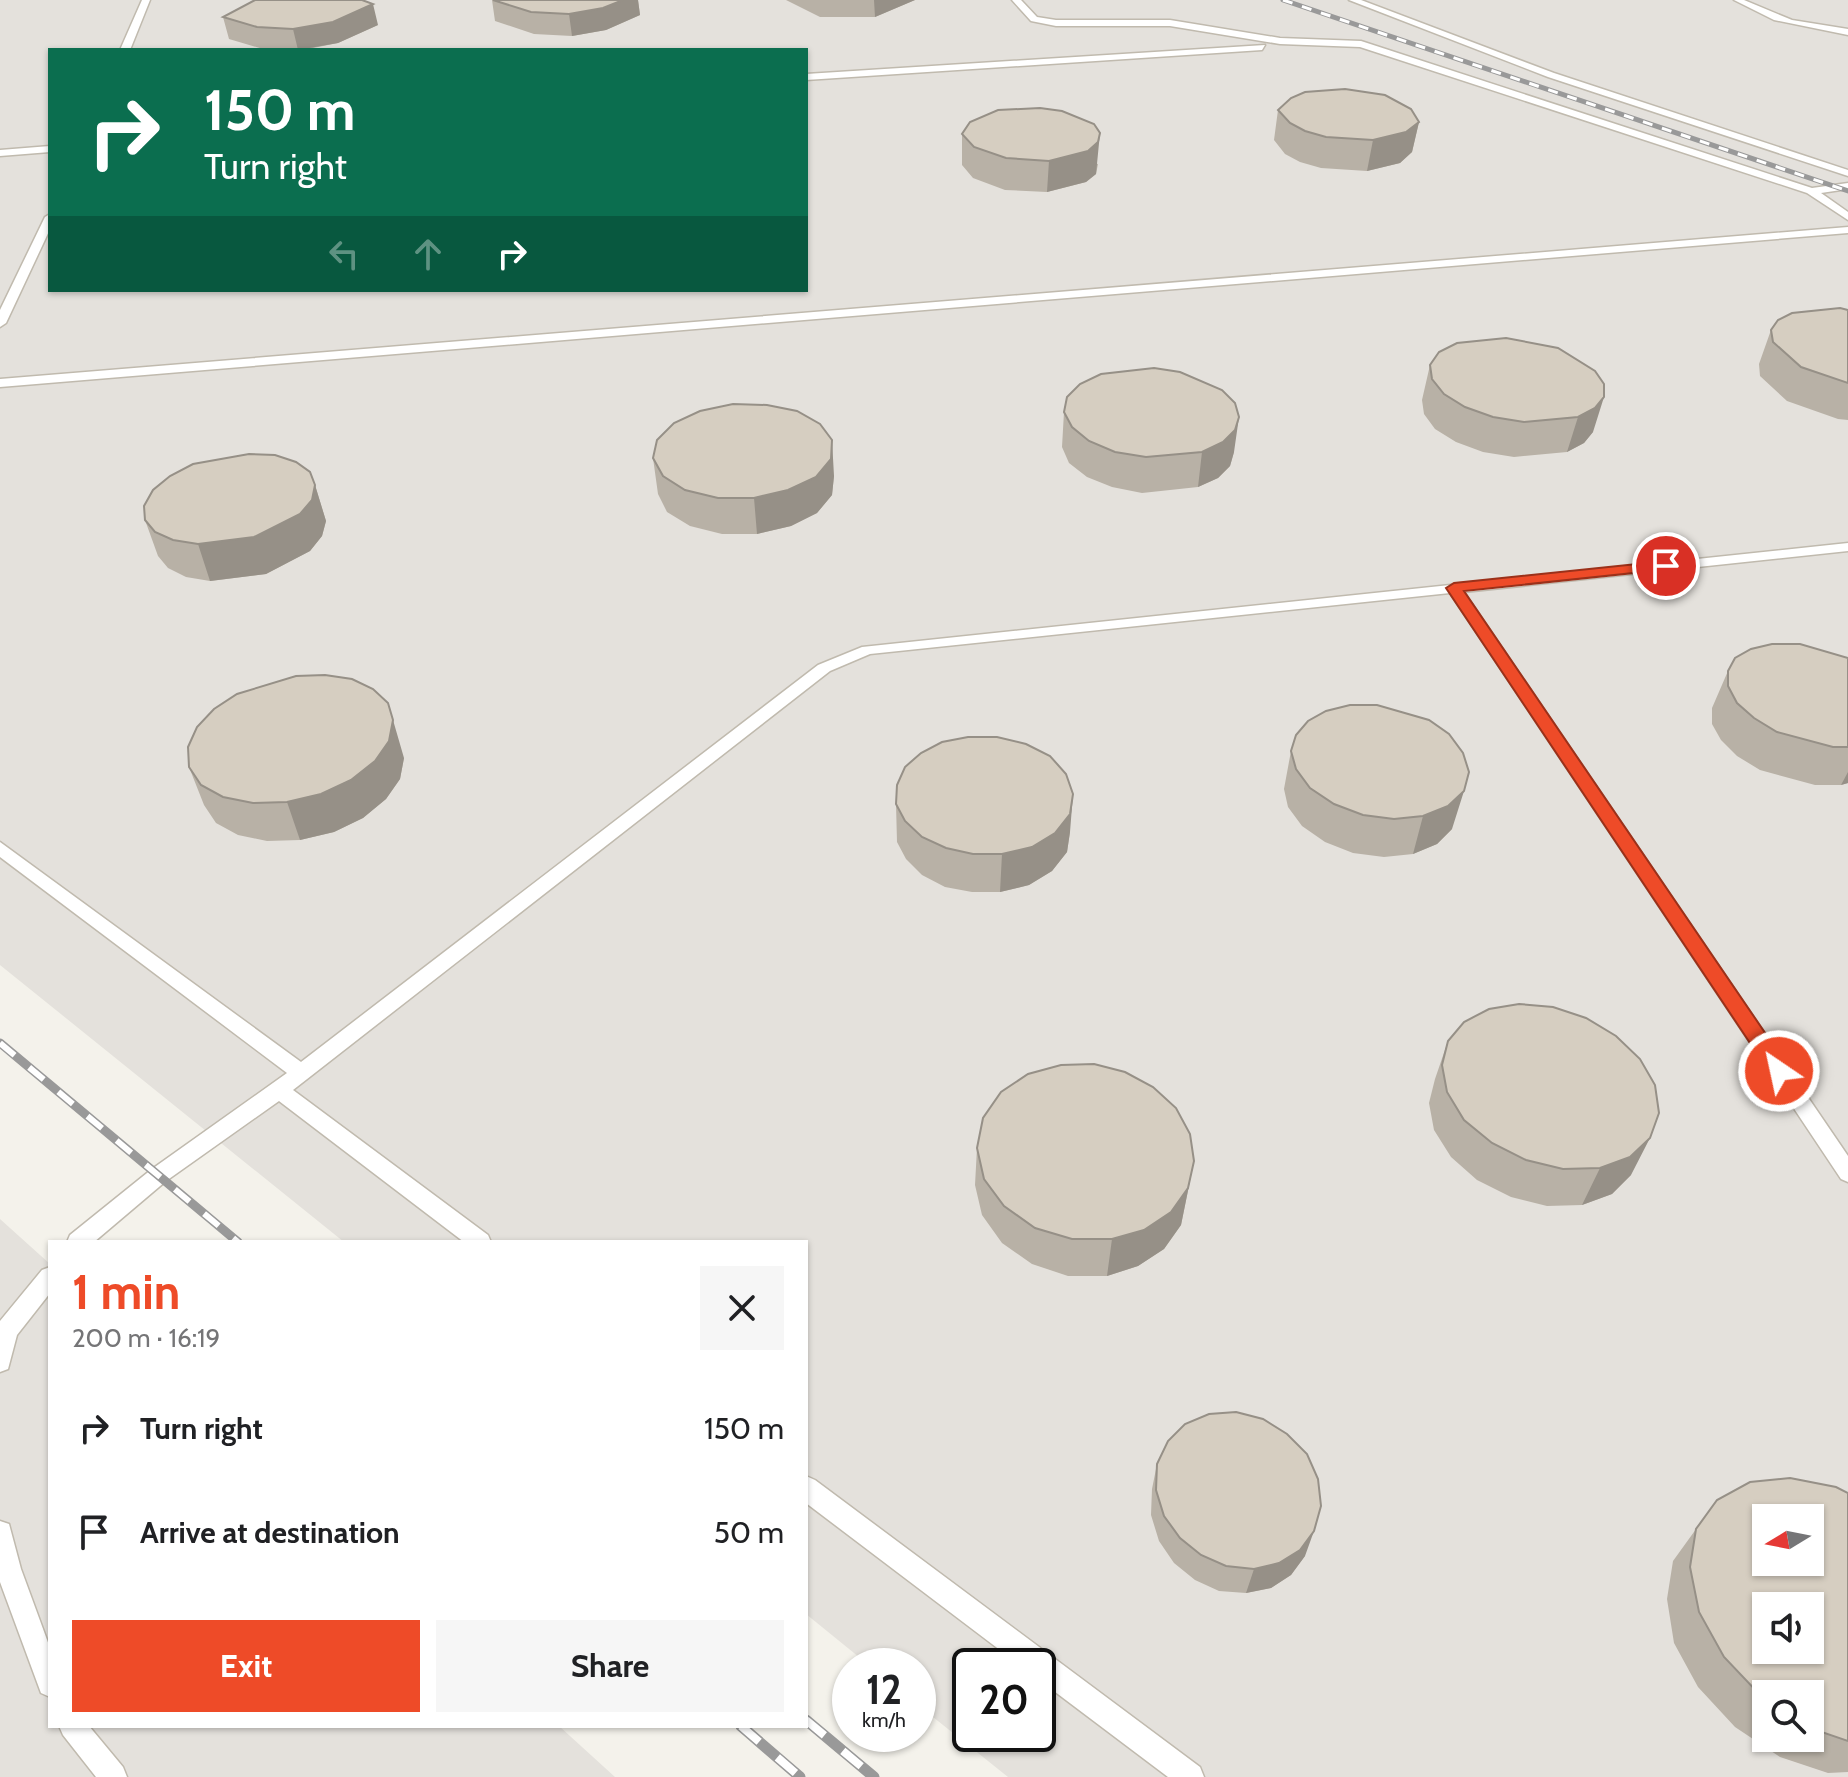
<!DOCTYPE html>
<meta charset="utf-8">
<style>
:root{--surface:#fff;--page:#f6f6f6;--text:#202124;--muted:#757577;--accent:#ee4b28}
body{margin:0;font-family:Cabin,sans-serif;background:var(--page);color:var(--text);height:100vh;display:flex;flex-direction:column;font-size:30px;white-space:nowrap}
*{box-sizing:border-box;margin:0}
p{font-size:26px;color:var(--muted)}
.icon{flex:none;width:44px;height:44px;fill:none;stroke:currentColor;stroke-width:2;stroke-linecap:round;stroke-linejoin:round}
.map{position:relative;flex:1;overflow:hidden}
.side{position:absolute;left:48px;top:1240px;width:760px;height:488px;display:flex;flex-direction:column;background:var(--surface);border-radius:0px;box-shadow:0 2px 6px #0004}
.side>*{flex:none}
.hud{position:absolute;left:48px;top:48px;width:760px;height:244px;border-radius:0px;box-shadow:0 2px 6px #0004;background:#0b6e4f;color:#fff;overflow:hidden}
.needle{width:52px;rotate:260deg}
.tools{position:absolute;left:1752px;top:1504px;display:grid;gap:16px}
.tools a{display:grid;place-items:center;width:72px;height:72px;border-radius:0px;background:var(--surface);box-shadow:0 2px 6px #0004;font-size:40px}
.speed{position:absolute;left:832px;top:1648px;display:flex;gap:16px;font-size:40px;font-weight:700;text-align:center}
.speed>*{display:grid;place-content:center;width:104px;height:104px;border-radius:50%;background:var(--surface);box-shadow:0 2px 6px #0004;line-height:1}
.speed small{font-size:20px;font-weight:400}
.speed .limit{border:4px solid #111;border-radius:12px;background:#fff;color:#111}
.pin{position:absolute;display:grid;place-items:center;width:68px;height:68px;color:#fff;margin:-34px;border:4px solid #fff;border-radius:50%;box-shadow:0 2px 8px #0007}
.me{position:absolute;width:88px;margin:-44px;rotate:326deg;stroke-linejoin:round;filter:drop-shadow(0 0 6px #0008)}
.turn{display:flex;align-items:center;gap:28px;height:168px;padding:0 24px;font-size:36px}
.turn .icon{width:104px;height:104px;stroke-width:2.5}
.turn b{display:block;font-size:56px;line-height:68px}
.lanes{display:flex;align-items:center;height:76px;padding:0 24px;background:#0003;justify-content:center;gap:40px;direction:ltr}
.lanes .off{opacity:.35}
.round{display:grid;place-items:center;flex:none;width:84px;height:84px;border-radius:0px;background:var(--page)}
.summary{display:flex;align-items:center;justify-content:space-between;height:136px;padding:0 24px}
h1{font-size:48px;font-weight:800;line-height:60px;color:var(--accent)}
.action{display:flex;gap:16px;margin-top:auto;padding:16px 24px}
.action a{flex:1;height:92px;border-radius:0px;background:var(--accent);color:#fff;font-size:32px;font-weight:800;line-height:92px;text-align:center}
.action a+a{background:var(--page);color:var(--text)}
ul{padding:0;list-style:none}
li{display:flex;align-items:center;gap:24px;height:104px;padding:0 24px}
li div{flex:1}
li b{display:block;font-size:30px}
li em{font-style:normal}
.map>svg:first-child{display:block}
.industrial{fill:#e4e1dc;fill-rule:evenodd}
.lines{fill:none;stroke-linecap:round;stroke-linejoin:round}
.lane-casing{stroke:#c0baae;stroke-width:3}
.lane{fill:#fff;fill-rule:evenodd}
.rail-far2-casing{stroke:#999;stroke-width:5}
.rail-far1-casing{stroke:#999;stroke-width:9}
.rail-casing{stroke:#999;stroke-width:11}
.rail-far2{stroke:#fff;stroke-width:3;stroke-dasharray:10;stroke-linecap:butt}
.rail-far1{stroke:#fff;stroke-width:6;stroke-dasharray:19;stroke-linecap:butt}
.rail{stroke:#fff;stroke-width:8;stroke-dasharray:24;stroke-linecap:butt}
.wall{fill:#b8b1a6;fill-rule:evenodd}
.shaded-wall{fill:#969087}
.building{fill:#d6cec1;stroke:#969087;stroke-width:2;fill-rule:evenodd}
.route{fill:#ee4b28;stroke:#9b311a;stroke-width:2}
</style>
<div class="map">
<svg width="1848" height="1777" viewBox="0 0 1848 1777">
<rect width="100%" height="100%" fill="#f4f2eb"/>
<path class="industrial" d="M0 0H1848V1777H1008L918 1705V1666H870L806 1614V1242H344L0 965ZM50 50H806V290H50ZM1766 1518H1810V1562H1766ZM1766 1606H1810V1650H1766ZM970 1666H1038V1734H970ZM1766 1694H1810V1738H1766Z
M0 1219 50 1264V1726H559L615 1777H0Z"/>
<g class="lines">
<defs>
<path id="lane" d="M142 0H150L130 50H120Z
M1012 0H1021L1037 17 1056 20H1170L1280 38 1361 41 1812 188 1848 183V189L1821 193 1848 212V220L1807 193 1360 47 1280 44 1170 26H1056L1031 21Z
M1349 0H1361L1554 73 1848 170V176L1548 77Z
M1734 0H1744L1792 20 1848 29V35L1774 20Z
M1265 45 1262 50 806 80V74Z
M50 146V152L0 156V150Z
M50 214V229L6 323 0 327V310L45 217Z
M1848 227V233L0 387V379Z
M1848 543V551L1464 592 1848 1156V1182L1841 1179 1450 593 870 654 830 671 293 1090 488 1235 491 1242H464L279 1101 166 1181 94 1242H67L70 1235 152 1169 287 1073 0 857V842L301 1062 818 665 862 647Z
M50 1267V1293L17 1335 8 1369 0 1372V1321L42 1270Z
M806 1476 815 1480 1200 1767 1204 1777H1168L1038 1679V1666H1021L806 1503Z
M0 1521 9 1524 21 1569 50 1648V1697L41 1693 0 1582Z
M59 1726H89L123 1767 127 1777H96L63 1735Z"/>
</defs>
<use href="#lane" class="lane-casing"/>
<use href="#lane" class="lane"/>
<defs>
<path id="rail-far2" d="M1283 0 1848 191"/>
<path id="rail-far1" d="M0 1043 238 1242"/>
<path id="rail" d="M806 1720 874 1777
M741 1726 800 1777"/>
</defs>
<use href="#rail-far2" class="rail-far2-casing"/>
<use href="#rail-far1" class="rail-far1-casing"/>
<use href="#rail" class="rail-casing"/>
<use href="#rail-far2" class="rail-far2"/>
<use href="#rail-far1" class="rail-far1"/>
<use href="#rail" class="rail"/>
</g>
<path class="wall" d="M492 0H638L640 15 606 30 572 36 534 34 495 21Z
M786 0H915L875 17H820Z
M223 17 378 25 338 43 303 50 263 49 229 39Z
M1278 110 1419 122 1412 152 1400 163 1367 171 1321 168 1300 162 1285 154 1274 140Z
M962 134 1098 164 1096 174 1086 182 1047 192 1005 190 973 178 962 165Z
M1848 310V420L1838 419 1787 401 1760 376 1759 364 1771 330Z
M1506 338 1593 432 1584 443 1567 452 1514 457 1483 452 1456 442 1435 429 1424 414 1422 400 1430 365Z
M1064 412 1234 452 1230 466 1218 478 1198 487 1142 493 1112 487 1087 477 1069 463 1062 447Z
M653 458 834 476 832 495 817 513 791 526 757 534H722L690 526 667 512 658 494Z
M315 485 326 521 322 536 310 551 266 574 210 581 186 577 168 568 158 556 145 520Z
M1848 658V783L1841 785H1815L1760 770 1737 756 1721 740 1712 724V708L1728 671Z
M1291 751 1452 829 1437 844 1413 854 1384 857 1353 853 1325 842 1302 826 1288 807 1284 789Z
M404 758 400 779 386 799 363 818 334 832 300 840 267 841 238 835 216 823 204 805 189 767Z
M896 804 1070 832 1067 852 1052 871 1029 885 1000 892H972L945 887 922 875 906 859 897 842Z
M1448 1041 1631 1175 1612 1194 1582 1205 1547 1206 1511 1197 1477 1180 1451 1157 1434 1130 1429 1103 1435 1079Z
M977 1148 1194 1161 1181 1225 1164 1249 1138 1266 1107 1276H1068L1032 1264 1002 1243 982 1215 975 1185Z
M1157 1464 1305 1556 1291 1575 1271 1588 1246 1593 1219 1591 1195 1580 1174 1563 1159 1541 1151 1515 1152 1489Z
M1848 1493V1772L1828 1773 1780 1757 1735 1727 1698 1687 1674 1643 1667 1599 1673 1561 1717 1500ZM1766 1694H1810V1738H1766Z"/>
<path class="shaded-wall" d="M623 0H638L640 15 606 30 572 36 569 14Z
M874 0H915L875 17Z
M373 4 378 25 338 43 298 50 293 29Z
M1419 122 1412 152 1400 163 1367 171 1373 140Z
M1100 133 1096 174 1086 182 1047 192 1049 161Z
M1604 397 1593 432 1584 443 1567 452 1578 417Z
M1239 417 1234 452 1230 466 1218 478 1198 487 1202 452Z
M832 440 834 476 832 495 817 513 791 526 757 534 754 498Z
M315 485 326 521 322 536 310 551 266 574 210 581 198 544Z
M393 720 404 758 400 779 386 799 363 818 334 832 300 840 287 802Z
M1848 772V783L1841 785Z
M1464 791 1452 829 1437 844 1413 854 1423 816Z
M1073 794 1070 832 1067 852 1052 871 1029 885 1000 892 1002 854Z
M1650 1138 1631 1175 1612 1194 1582 1205 1600 1168Z
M1194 1161 1181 1225 1164 1249 1138 1266 1107 1276 1112 1239Z
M1314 1531 1305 1556 1291 1575 1271 1588 1246 1593 1254 1569Z"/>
<path class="building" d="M255 0H362L373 4 333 22 293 29 257 27 223 17Z
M493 0H623L603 8 569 14 531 12Z
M1345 89 1385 95 1411 109 1419 122 1406 132 1373 140 1326 137 1305 131 1290 123 1278 110 1291 98 1305 92Z
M1040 108 1062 111 1094 124 1100 133 1098 142 1088 151 1049 161 1006 158 974 147 962 134 970 122 998 110Z
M1840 308 1848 310V383L1801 367 1773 342 1771 330 1778 320 1792 313Z
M1506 338 1558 348 1595 371 1604 384V397L1595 408 1578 417 1524 422 1493 417 1465 407 1444 394 1432 379 1430 365 1439 352 1457 343Z
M1154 368 1180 372 1222 390 1235 403 1239 417 1235 430 1223 442 1202 452 1146 457 1115 452 1089 441 1072 427 1064 412 1067 397 1080 384 1101 374Z
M733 404 767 405 797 411 820 424 832 440 831 459 816 477 788 490 754 498H718L685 490 663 476 653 458 657 440 674 423 700 411Z
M249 454 275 455 296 462 310 472 315 485 312 500 300 514 254 537 198 544 173 540 155 532 145 520 144 506 153 490 170 476 193 464Z
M1772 644H1800L1848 658V747H1833L1777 732 1754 718 1737 703 1728 686V671L1735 658 1751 649Z
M325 675 352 679 373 689 388 703 393 720 389 741 375 761 351 780 321 794 287 802 253 803 223 797 201 785 189 767 188 747 197 727 214 709 237 694 296 676Z
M1350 705H1377L1429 720 1449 734 1463 753 1469 772 1464 791 1448 806 1423 816 1394 819 1363 815 1334 804 1310 788 1296 769 1291 751 1296 735 1308 721 1326 711Z
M968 737H997L1026 744 1050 756 1066 774 1073 794 1070 814 1055 833 1032 847 1002 854H973L946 848 922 837 905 821 896 804 897 785 905 767 921 753 942 742Z
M1519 1004 1553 1007 1586 1018 1616 1036 1640 1059 1655 1085 1659 1113 1650 1138 1630 1157 1600 1168 1563 1169 1526 1160 1492 1143 1464 1120 1447 1092 1442 1065 1448 1041 1464 1022 1489 1009Z
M1094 1064 1125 1072 1153 1087 1176 1108 1190 1134 1194 1161 1188 1188 1171 1212 1144 1230 1112 1239H1072L1035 1228 1004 1206 984 1179 977 1148 983 1118 1001 1092 1028 1074 1061 1065Z
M1236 1412 1263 1419 1287 1434 1307 1454 1318 1479 1321 1506 1314 1531 1300 1550 1279 1563 1254 1569 1226 1566 1201 1555 1180 1538 1164 1516 1156 1490 1157 1464 1168 1441 1185 1424 1209 1414Z
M1790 1478 1836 1487 1848 1493V1741L1810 1728V1694H1766V1700L1762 1697 1724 1657 1699 1612 1690 1567 1696 1529 1717 1500 1750 1482ZM1766 1518H1810V1562H1766ZM1766 1606H1810V1650H1766Z"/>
<path class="route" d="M1666 561 1671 563V569L1464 591 1787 1065 1789 1071 1779 1079 1772 1076 1446 588 1454 583Z"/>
</svg>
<div class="tools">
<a><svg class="needle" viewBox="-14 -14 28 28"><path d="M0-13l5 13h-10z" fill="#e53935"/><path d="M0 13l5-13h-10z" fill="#757577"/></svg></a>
<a><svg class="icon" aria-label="sound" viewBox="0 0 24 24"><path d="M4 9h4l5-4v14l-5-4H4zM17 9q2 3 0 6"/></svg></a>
<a><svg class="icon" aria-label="search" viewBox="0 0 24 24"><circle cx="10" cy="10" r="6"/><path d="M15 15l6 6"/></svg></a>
</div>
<div class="speed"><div>12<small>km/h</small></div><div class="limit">20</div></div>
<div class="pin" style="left:1666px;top:566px;background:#d93025"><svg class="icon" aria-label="arrive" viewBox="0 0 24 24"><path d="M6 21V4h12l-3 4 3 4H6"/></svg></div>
<svg class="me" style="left:1779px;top:1071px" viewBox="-20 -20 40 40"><circle r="17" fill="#ee4b28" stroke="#fff" stroke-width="3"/><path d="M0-11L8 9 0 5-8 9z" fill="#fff"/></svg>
<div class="hud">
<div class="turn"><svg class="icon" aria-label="right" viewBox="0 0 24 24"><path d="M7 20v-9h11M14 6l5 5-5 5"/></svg><div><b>150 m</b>Turn right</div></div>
<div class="lanes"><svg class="icon off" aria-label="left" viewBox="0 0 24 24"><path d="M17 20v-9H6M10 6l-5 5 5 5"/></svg><svg class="icon off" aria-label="ahead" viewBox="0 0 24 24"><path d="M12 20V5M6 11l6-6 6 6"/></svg><svg class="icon" aria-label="right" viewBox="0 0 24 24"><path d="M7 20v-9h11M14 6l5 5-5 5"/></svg></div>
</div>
<section class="side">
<div class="summary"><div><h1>1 min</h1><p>200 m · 16:19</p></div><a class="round"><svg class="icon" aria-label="close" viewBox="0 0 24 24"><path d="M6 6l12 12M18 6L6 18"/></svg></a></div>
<ul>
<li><svg class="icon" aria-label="right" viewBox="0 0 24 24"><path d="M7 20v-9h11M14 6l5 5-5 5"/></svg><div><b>Turn right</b></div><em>150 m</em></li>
<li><svg class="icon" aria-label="arrive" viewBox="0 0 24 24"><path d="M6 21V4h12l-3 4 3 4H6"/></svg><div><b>Arrive at destination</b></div><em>50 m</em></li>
</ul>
<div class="action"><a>Exit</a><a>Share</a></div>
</section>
</div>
